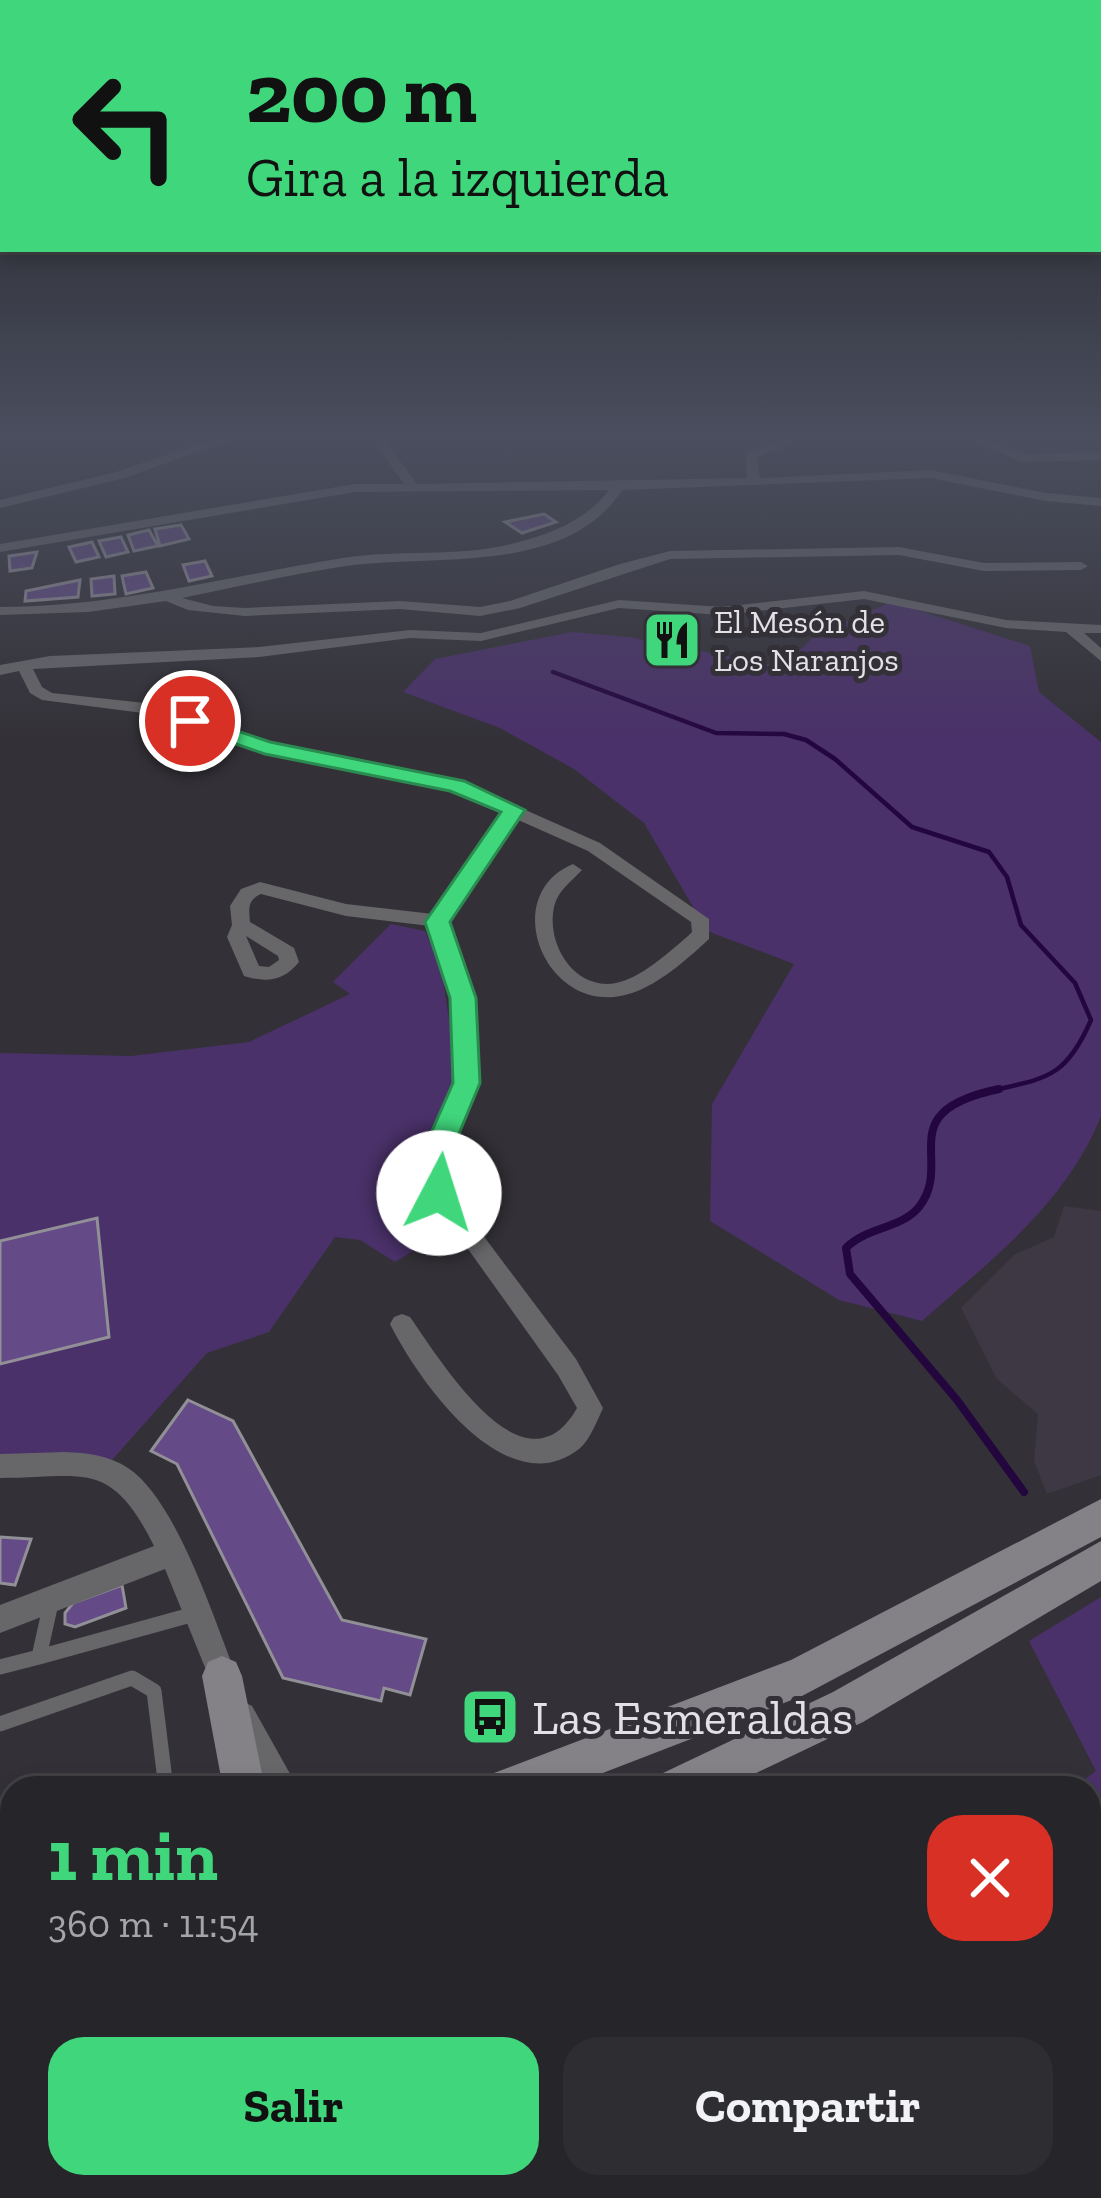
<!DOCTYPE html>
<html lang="es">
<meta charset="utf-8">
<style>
:root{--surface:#262529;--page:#2e2d31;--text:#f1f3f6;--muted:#a4a5a8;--line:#424246;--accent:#40d77c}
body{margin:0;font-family:"Zilla Slab",serif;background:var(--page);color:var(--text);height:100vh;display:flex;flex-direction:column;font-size:45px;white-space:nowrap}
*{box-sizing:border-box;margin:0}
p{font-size:39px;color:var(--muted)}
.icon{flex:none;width:66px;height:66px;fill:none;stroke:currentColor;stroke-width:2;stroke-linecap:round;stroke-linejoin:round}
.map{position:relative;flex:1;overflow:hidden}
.panel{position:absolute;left:0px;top:1776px;width:1101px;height:423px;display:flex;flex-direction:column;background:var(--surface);border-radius:36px 36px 0 0;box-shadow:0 6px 18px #0003,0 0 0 3px var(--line)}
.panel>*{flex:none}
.top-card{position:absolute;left:0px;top:0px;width:1101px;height:252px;box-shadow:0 6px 18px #0003,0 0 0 3px var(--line);background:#40d77c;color:#111;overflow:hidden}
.pin{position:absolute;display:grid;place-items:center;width:102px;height:102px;color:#fff;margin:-51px;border:6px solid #fff;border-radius:50%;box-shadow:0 3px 12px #0007}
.me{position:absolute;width:132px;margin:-66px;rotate:5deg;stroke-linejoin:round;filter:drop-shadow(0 0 9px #0008)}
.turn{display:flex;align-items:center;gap:42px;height:252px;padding:0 48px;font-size:54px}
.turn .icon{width:156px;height:156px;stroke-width:2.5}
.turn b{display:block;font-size:84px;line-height:102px}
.round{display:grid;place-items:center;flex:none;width:126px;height:126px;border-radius:36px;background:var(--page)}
.headline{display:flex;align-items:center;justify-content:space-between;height:204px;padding:0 48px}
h1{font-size:72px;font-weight:700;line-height:90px;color:var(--accent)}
.primary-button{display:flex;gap:24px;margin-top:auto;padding:24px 48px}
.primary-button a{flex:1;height:138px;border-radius:36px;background:var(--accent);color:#111;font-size:48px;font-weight:700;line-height:138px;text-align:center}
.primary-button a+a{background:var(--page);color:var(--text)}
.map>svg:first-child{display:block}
.built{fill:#3d3844}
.green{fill:#4a3169}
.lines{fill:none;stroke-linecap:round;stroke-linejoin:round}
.stream-far2{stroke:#24063f;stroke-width:4.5}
.stream-far1{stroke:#24063f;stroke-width:8}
.stream{stroke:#24063f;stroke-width:9}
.building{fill:#644a86;stroke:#929097;stroke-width:3}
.service{stroke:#676669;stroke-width:15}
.minor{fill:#676669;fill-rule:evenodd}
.secondary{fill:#848287;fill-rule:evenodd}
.route{fill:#40d77c;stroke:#2a8c51;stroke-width:3}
.labels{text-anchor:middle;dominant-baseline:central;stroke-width:10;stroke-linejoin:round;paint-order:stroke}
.far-poi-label{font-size:33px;fill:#e2e1e5;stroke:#333137;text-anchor:start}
.near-poi-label{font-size:48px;fill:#e2e1e5;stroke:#333137;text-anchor:start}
</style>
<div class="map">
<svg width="1101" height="2198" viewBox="0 0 1101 2198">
<rect width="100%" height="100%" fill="#333137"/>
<path class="built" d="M1064 1206 1101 1211V1475L1047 1494 1034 1461 1038 1414 997 1379 961 1308 1014 1255 1054 1237Z"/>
<path class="green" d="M981 435H1101V448L1024 454Z
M892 602 1030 646 1039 692 1101 742V1116C1066 1204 991 1260 922 1321L839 1300 710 1221 712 1104 794 964 707 931 644 823 574 769 500 728 403 692 435 659 572 632 629 637 783 667 817 633Z
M391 924 425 931 441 967 459 1084 437 1121 410 1189 426 1208 433 1239 395 1262 360 1240 335 1237 269 1332 207 1353 105 1468 0 1466V1053L131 1056 249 1042 350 994 333 982Z
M1101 1597V2198H402L440 2188 588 2194 592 2187H1089V1788H1073L1096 1771 1029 1641Z"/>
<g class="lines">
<path class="stream-far2" d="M553 672 716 733 784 734 806 740 835 759 912 827 989 852 1007 877 1021 925 1075 983 1091 1020C1065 1080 1045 1078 986 1092"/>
<path class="stream-far1" d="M999 1089C889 1112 955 1161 919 1207 901 1229 866 1227 846 1248L850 1274 957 1400 1024 1492"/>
<path class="stream" d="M1089 1865 1101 1854
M1074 2187 1076 2198"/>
</g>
<path class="building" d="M544 514 556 522 522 533 505 522Z
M181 525 189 539 160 546 155 529Z
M149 530 158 546 134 551 128 535Z
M121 537 128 552 106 557 99 541Z
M92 542 99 557 76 562 69 547Z
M37 552 32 568 10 571 9 556Z
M205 561 212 576 189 581 183 565Z
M146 572 153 588 126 594 122 576Z
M114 576 115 594 92 596 91 579Z
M80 580 78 597 25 601 26 591Z
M97 1218 109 1337 0 1364V1241Z
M188 1400 233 1421 342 1620 426 1639 410 1695 384 1688 381 1701 283 1678 177 1464 151 1451Z
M0 1537 31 1539 15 1585 0 1583Z
M122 1585 126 1608 75 1627 65 1624V1613L73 1603Z"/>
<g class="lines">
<path class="service" d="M39 1657 198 1613
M0 1667 39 1657 51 1603
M0 1724 132 1678 154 1691 166 1788
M0 1886 12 1881"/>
<path class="minor" d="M224 435H243L125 478 0 508V500L116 472Z
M791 435H808L757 458 760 478 931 470 1046 493 1101 498V506L1046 501 931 478 622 490C567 576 432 554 346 566 291 574 237 587 182 598L213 606 245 608 400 601 480 607 510 601 620 564 670 551 899 547 984 563 1081 562 1088 566 1081 570 984 571 899 555 670 559 520 608 480 616 400 609 245 616 188 610 166 601 88 612 0 615V607C117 607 228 576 343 558 400 549 459 558 515 543 550 534 587 520 609 490L355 492 0 552V544L355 484H404L377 446 383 442 387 443 417 484 747 478 746 453Z
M963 435H980L1023 454 1101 452V460L1021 462Z
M864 591 1006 620 1101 625V633H1084L1101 648V661L1066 632 1006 628 864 599 722 615 619 608 481 641 410 638 259 657 33 669 42 687 52 693 145 703 269 744 462 782 600 843 709 919V939C684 962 649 994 614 997 541 1004 501 894 573 864L582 870C571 882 558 890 554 907 546 944 574 991 616 983 641 978 668 953 688 936L692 932 691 922 588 851 516 819 447 921 473 998 477 1083 443 1165 449 1190 576 1359 603 1408C597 1421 590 1440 579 1449 506 1506 418 1380 390 1324L394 1317 402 1314 410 1317C441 1361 525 1500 577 1408L558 1375 428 1193 421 1165 457 1083 453 998 430 926 346 916 261 894C247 900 249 909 250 922L294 948 299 962C284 981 266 983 244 976L227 937 232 925 230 906 241 889 260 882 346 904 433 914 503 813 451 790 259 751 143 713 42 700 30 693 19 671 0 675V665L50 656 259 647 410 630 481 633 619 600 722 607ZM246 936 278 956 279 960 269 967 259 966Z
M65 1452C88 1453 108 1455 128 1468 178 1501 216 1626 239 1682L235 1692 225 1696 215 1692 165 1569 0 1633V1605L154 1546C110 1458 85 1478 0 1478V1454Z
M242 1701 252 1706 298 1788H266L227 1716 232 1706Z
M233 2187H282L277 2198H228Z"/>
<path class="secondary" d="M1101 1499V1537L802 1696 564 1788H488L494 1773 791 1660Z
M1101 1541V1581L863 1722 725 1788H657L663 1773 833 1692Z
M222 1656 236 1662 242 1676 265 1788H223L202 1676 208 1662Z
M12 1941V1987L0 1992V1946Z
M12 2008V2056L0 2061V2013Z"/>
</g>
<linearGradient id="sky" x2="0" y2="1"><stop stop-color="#1c1b1e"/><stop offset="0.59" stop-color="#4a4e5e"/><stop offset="1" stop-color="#4a4e5e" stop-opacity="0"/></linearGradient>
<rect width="1101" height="743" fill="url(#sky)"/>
<path class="route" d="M190 715 270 742 464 781 525 810 450 922 476 998 480 1083 446 1165 453 1193 449 1201H428L417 1165 453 1083 450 998 425 922 501 812 450 791 265 754 183 726V717Z"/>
<defs>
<symbol id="restaurant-square" viewBox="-11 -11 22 22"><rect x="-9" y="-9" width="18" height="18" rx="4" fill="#40d77c" stroke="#333137"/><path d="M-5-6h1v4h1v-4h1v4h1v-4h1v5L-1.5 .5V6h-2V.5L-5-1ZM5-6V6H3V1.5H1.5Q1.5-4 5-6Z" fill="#111"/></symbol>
<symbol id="bus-square" viewBox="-11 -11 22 22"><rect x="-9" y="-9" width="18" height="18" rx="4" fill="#40d77c" stroke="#333137"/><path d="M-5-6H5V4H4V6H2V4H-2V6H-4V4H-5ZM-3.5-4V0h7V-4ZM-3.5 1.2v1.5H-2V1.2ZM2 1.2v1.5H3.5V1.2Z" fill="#111"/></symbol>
</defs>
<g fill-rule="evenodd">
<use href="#restaurant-square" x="639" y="607" width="66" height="66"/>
<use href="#bus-square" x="457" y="1684" width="66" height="66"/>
</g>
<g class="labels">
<g class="far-poi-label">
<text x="714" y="621">El Mesón de<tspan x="714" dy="38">Los Naranjos</tspan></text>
</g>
<g class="near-poi-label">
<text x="532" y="1717">Las Esmeraldas</text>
</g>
</g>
</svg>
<div class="pin" style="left:190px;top:721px;background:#d93025"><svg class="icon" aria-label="arrive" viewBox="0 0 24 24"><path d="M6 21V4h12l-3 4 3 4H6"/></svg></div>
<svg class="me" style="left:439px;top:1193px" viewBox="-20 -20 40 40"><circle r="19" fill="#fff"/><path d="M0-13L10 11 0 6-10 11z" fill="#40d77c"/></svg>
<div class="top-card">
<div class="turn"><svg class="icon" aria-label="left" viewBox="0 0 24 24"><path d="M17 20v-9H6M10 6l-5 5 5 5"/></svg><div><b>200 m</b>Gira a la izquierda</div></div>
</div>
<section class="panel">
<div class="headline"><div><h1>1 min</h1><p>360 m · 11:54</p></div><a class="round" style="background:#d93025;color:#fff"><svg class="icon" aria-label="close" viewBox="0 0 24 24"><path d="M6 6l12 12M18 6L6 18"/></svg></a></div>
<div class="primary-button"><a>Salir</a><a>Compartir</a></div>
</section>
</div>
